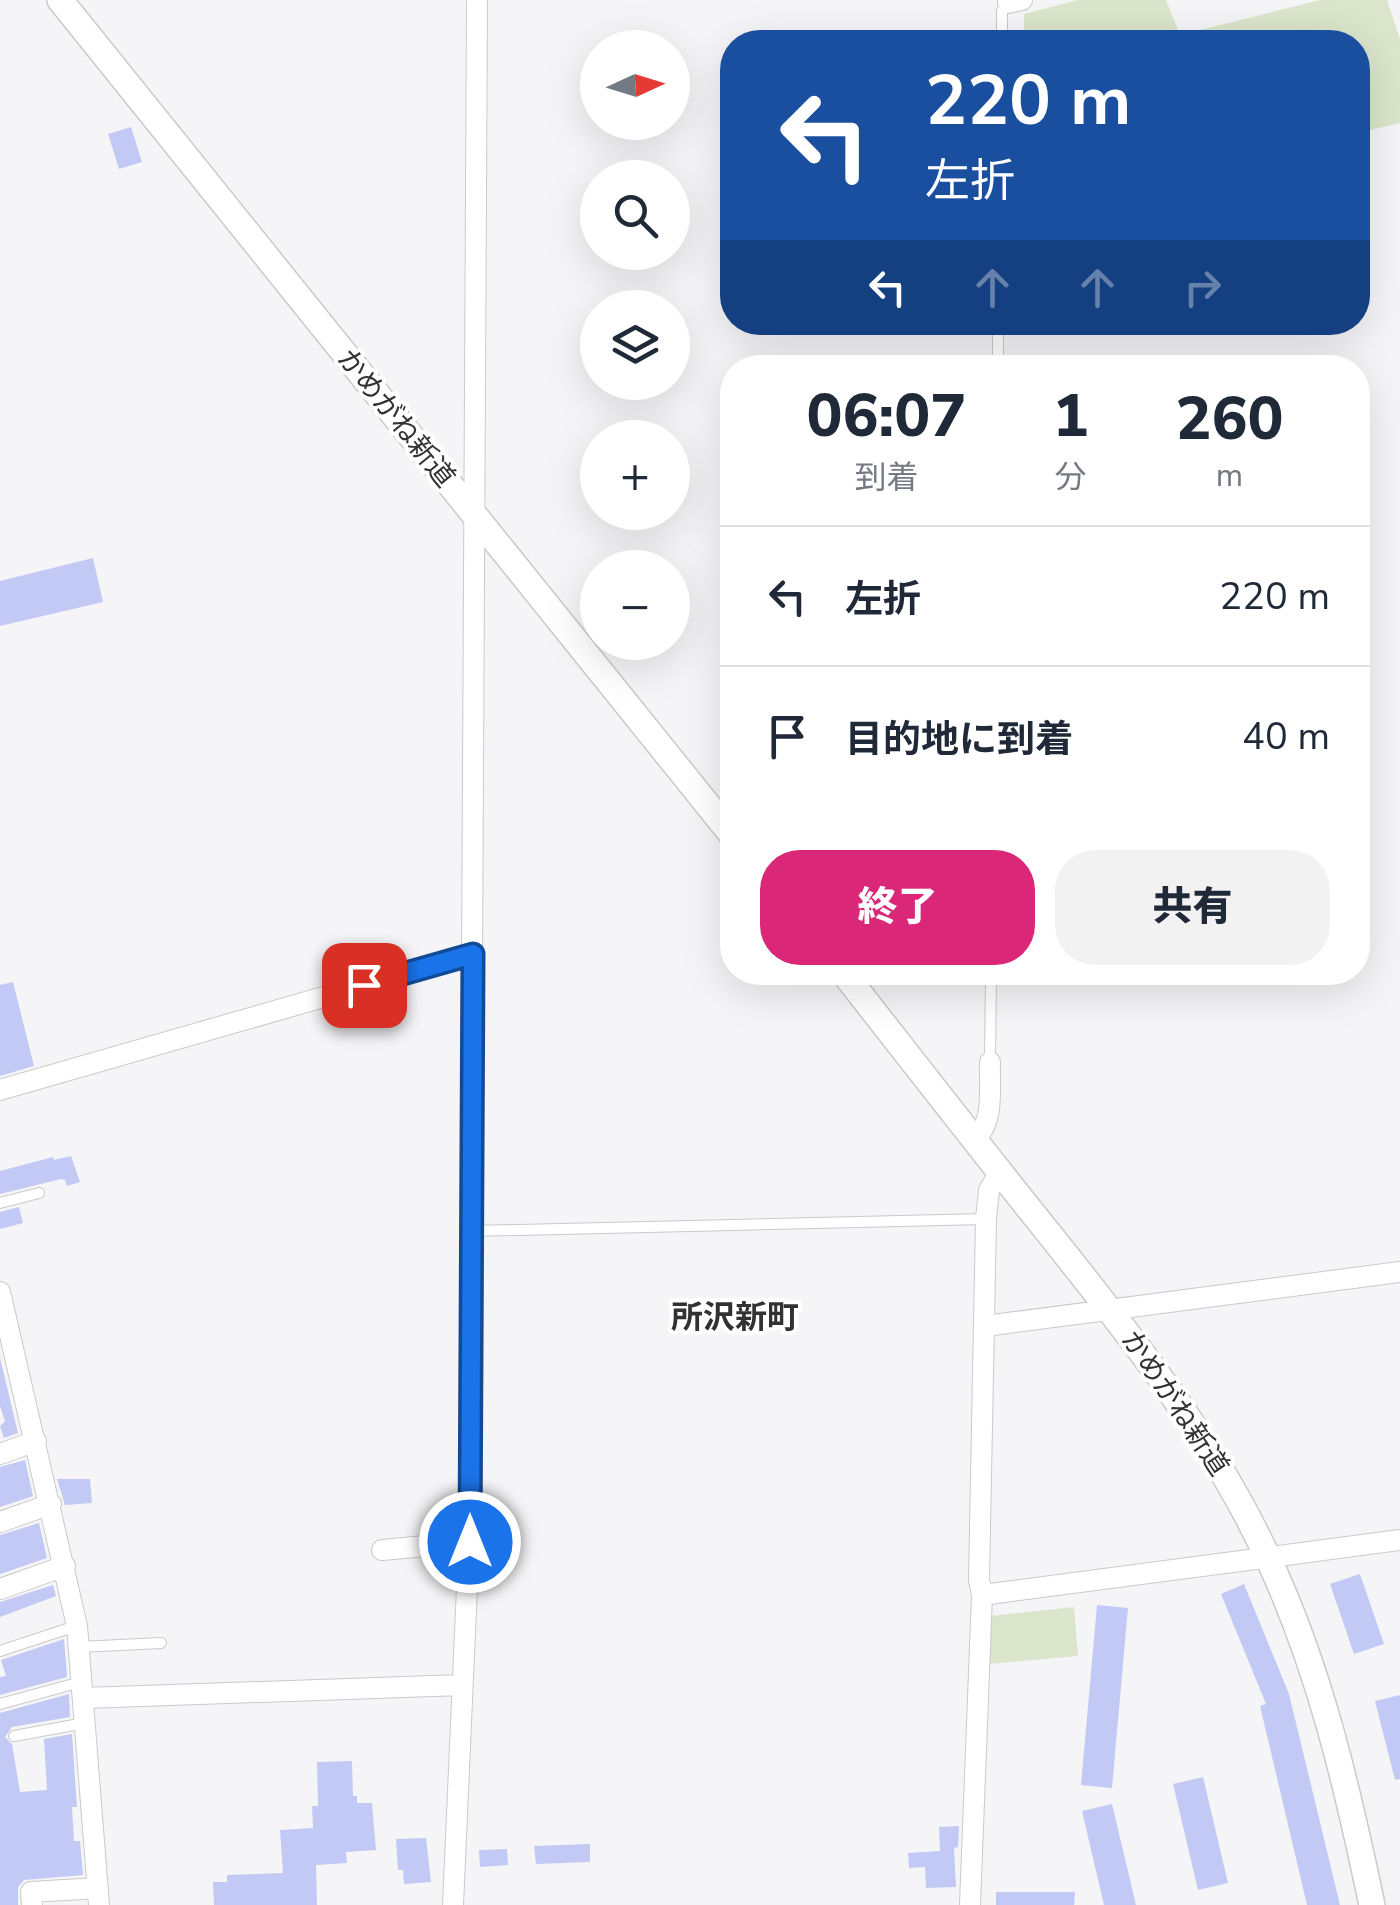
<!DOCTYPE html>
<html lang="ja">
<meta charset="utf-8">
<style>
:root{--surface:#fff;--page:#f2f2f3;--text:#1f2937;--muted:#747a83;--line:#e0e1e3;--accent:#db2777}
body{margin:0;font-family:"Nunito Sans","Noto Sans JP",sans-serif;background:var(--page);color:var(--text);height:100vh;display:flex;flex-direction:column;font-size:38px;white-space:nowrap}
*{box-sizing:border-box;margin:0}
p{font-size:32px;color:var(--muted)}
.icon{flex:none;width:55px;height:55px;fill:none;stroke:currentColor;stroke-width:2;stroke-linecap:round;stroke-linejoin:round}
.map{position:relative;flex:1;overflow:hidden}
.side{position:absolute;left:720px;top:355px;width:650px;height:630px;display:flex;flex-direction:column;background:var(--surface);border-radius:40px;box-shadow:0 10px 40px #0002}
.side>*{flex:none}
.guide{position:absolute;left:720px;top:30px;width:650px;height:305px;border-radius:40px;box-shadow:0 10px 40px #0002;background:#1a4fa0;color:#fff;overflow:hidden}
.needle{width:65px;rotate:86deg}
.controls{position:absolute;left:580px;top:30px;display:grid;gap:20px}
.controls a{display:grid;place-items:center;width:110px;height:110px;border-radius:50%;background:var(--surface);box-shadow:0 10px 40px #0002;font-size:50px}
.pin{position:absolute;display:grid;place-items:center;width:85px;height:85px;color:#fff;margin:-42px;border-radius:20px;box-shadow:0 5px 15px #0006}
.me{position:absolute;width:110px;margin:-55px;rotate:0deg;stroke-linejoin:round;filter:drop-shadow(0 0 8px #0008)}
.turn{display:flex;align-items:center;gap:35px;height:210px;padding:0 40px;font-size:45px}
.turn .icon{width:130px;height:130px;stroke-width:2.5}
.turn b{display:block;font-size:70px;line-height:85px}
.lanes{display:flex;align-items:center;height:95px;padding:0 40px;background:#0003;justify-content:center;gap:50px;direction:ltr}
.lanes .off{opacity:.35}
.eta{display:flex;justify-content:space-evenly;align-items:center;height:170px;text-align:center}
.eta b{font-size:60px;font-weight:800;line-height:70px}
.cta{display:flex;gap:20px;margin-top:auto;padding:20px 40px}
.cta a{flex:1;height:115px;border-radius:40px;background:var(--accent);color:#fff;font-size:40px;font-weight:800;line-height:115px;text-align:center}
.cta a+a{background:var(--page);color:var(--text)}
ul{padding:0;list-style:none}
li{display:flex;align-items:center;gap:30px;height:140px;padding:0 40px;border-top:2px solid var(--line)}
li div{flex:1}
li b{display:block;font-size:38px}
li em{font-style:normal}
.map>svg:first-child{display:block}
.green{fill:#dae5cb}
.building{fill:#c2c9f4}
.lines{fill:none;stroke-linecap:round;stroke-linejoin:round}
.service-casing{stroke:#cacacb;stroke-width:12}
.minor-casing{stroke:#cacacb;stroke-width:22}
.tertiary-casing{stroke:#cacacb;stroke-width:28}
.service{stroke:#fff;stroke-width:10}
.minor{stroke:#fff;stroke-width:20}
.tertiary{stroke:#fff;stroke-width:25}
.route-casing{stroke:#114b97;stroke-width:25}
.route{stroke:#1a73e8;stroke-width:18}
.labels{text-anchor:middle;dominant-baseline:central;stroke-width:8;stroke-linejoin:round;paint-order:stroke}
.street-label{font-size:28px;fill:#323232;stroke:#fff}
.quarter-label{font-size:32px;font-weight:bold;fill:#323232;stroke:#fff}
</style>
<div class="map">
<svg width="1400" height="1905" viewBox="0 0 1400 1905">
<rect width="100%" height="100%" fill="#f5f5f7"/>
<path class="green" d="M1078 0H1166L1180 35 1320 0H1387L1400 39V123L1358 133V42H1024V14Z
M1074 1607 1078 1656 989 1664 990 1616Z"/>
<path class="building" d="M131 127 142 162 119 169 108 134Z
M93 558 103 602 0 626V581Z
M13 982 34 1066 0 1076V985Z
M71 1156 80 1182 67 1186 65 1180 61 1179 0 1194V1171L53 1157 54 1160Z
M19 1207 23 1223 0 1229V1212Z
M0 1358 18 1433 4 1438 0 1426 5 1421 0 1406Z
M25 1460 33 1496 0 1507V1467Z
M57 1479H90L92 1503 65 1505Z
M39 1523 47 1558 0 1574V1535Z
M1360 1574 1384 1644 1354 1654 1330 1584Z
M1244 1584 1289 1694 1340 1905H1307L1260 1706 1266 1704 1221 1594Z
M53 1585 56 1596 0 1617V1602Z
M1097 1605 1128 1608 1112 1788 1081 1785Z
M64 1639 67 1677 0 1695V1677L6 1676 1 1660Z
M69 1694 70 1717 12 1727 5 1737 12 1744 20 1792 47 1790 44 1739 72 1734 77 1807H72L74 1841H80L83 1875 24 1880 18 1887V1905H0V1713Z
M1400 1695V1779L1395 1780 1375 1701Z
M352 1761 353 1796H357V1803H372L376 1850 346 1852 347 1863 316 1865 317 1905H214L213 1882H227V1875L283 1873 280 1830 313 1828 312 1806H318L317 1762Z
M1203 1777 1228 1883 1198 1890 1173 1784Z
M1112 1804 1136 1905H1104L1085 1824 1082 1811Z
M959 1826 958 1847 954 1848 956 1887 926 1888 925 1867 909 1868 908 1853 940 1851 939 1827Z
M426 1838 431 1882 404 1884 403 1870H398L396 1839Z
M590 1844V1862L536 1864 534 1846Z
M507 1849 508 1865 480 1867 479 1850Z
M996 1892H1075L1074 1905H996Z"/>
<g class="lines">
<defs>
<path id="service" d="M1002 42V11L1008 3
M998 368V322
M990 1061 991 972
M0 1203 39 1193
M472 1231 985 1219
M79 1647 161 1643
M0 1651 76 1626
M0 1704 81 1682
M14 1736 85 1723"/>
<path id="minor" d="M1008 0V3L1022 0
M0 1090 473 954
M975 1140C995 1120 989 1089 990 1062
M0 1292 77 1626 99 1905
M985 1326 1400 1272
M0 1454 36 1441
M0 1522 51 1504
M382 1550 469 1542
M0 1589 65 1566
M982 1595 1400 1540
M84 1698 462 1685
M32 1905 31 1892 98 1888
M453 1905 469 1542 477 0
M970 1905 982 1595 979 1580 986 1219 989 1190 1000 1172"/>
<path id="tertiary" d="M60 0 732 835
M843 972C907 1054 970 1135 1035 1216 1122 1325 1209 1431 1268 1558 1320 1669 1347 1786 1372 1905"/>
</defs>
<use href="#service" class="service-casing"/>
<use href="#minor" class="minor-casing"/>
<use href="#tertiary" class="tertiary-casing"/>
<use href="#service" class="service"/>
<use href="#minor" class="minor"/>
<use href="#tertiary" class="tertiary"/>
</g>
<g class="lines">
<defs>
<path id="route" d="M364 985 473 954 470 1542"/>
</defs>
<use href="#route" class="route-casing"/>
<use href="#route" class="route"/>
</g>
<g class="labels">
<g class="street-label">
<text transform="translate(396 418) rotate(51)">かめがね新道</text>
<text transform="translate(1175 1403) rotate(56)">かめがね新道</text>
</g>
<g class="quarter-label">
<text x="735" y="1317">所沢新町</text>
</g>
</g>
</svg>
<div class="controls">
<a><svg class="needle" viewBox="-14 -14 28 28"><path d="M0-13l5 13h-10z" fill="#e53935"/><path d="M0 13l5-13h-10z" fill="#747a83"/></svg></a>
<a><svg class="icon" aria-label="search" viewBox="0 0 24 24"><circle cx="10" cy="10" r="6"/><path d="M15 15l6 6"/></svg></a>
<a><svg class="icon" aria-label="layers" viewBox="0 0 24 24"><path d="M12 4l9 5-9 5-9-5zM3 14l9 5 9-5"/></svg></a>
<a>+</a>
<a>−</a>
</div>
<div class="pin" style="left:364px;top:985px;background:#d93025"><svg class="icon" aria-label="arrive" viewBox="0 0 24 24"><path d="M6 21V4h12l-3 4 3 4H6"/></svg></div>
<svg class="me" style="left:470px;top:1542px" viewBox="-20 -20 40 40"><circle r="17" fill="#1a73e8" stroke="#fff" stroke-width="3"/><path d="M0-11L8 9 0 5-8 9z" fill="#fff"/></svg>
<div class="guide">
<div class="turn"><svg class="icon" aria-label="left" viewBox="0 0 24 24"><path d="M17 20v-9H6M10 6l-5 5 5 5"/></svg><div><b>220 m</b>左折</div></div>
<div class="lanes"><svg class="icon" aria-label="left" viewBox="0 0 24 24"><path d="M17 20v-9H6M10 6l-5 5 5 5"/></svg><svg class="icon off" aria-label="ahead" viewBox="0 0 24 24"><path d="M12 20V5M6 11l6-6 6 6"/></svg><svg class="icon off" aria-label="ahead" viewBox="0 0 24 24"><path d="M12 20V5M6 11l6-6 6 6"/></svg><svg class="icon off" aria-label="right" viewBox="0 0 24 24"><path d="M7 20v-9h11M14 6l5 5-5 5"/></svg></div>
</div>
<section class="side">
<div class="eta">
<div><b>06:07</b><p>到着</p></div>
<div><b>1</b><p>分</p></div>
<div><b>260</b><p>m</p></div>
</div>
<ul>
<li><svg class="icon" aria-label="left" viewBox="0 0 24 24"><path d="M17 20v-9H6M10 6l-5 5 5 5"/></svg><div><b>左折</b></div><em>220 m</em></li>
<li><svg class="icon" aria-label="arrive" viewBox="0 0 24 24"><path d="M6 21V4h12l-3 4 3 4H6"/></svg><div><b>目的地に到着</b></div><em>40 m</em></li>
</ul>
<div class="cta"><a>終了</a><a>共有</a></div>
</section>
</div>
